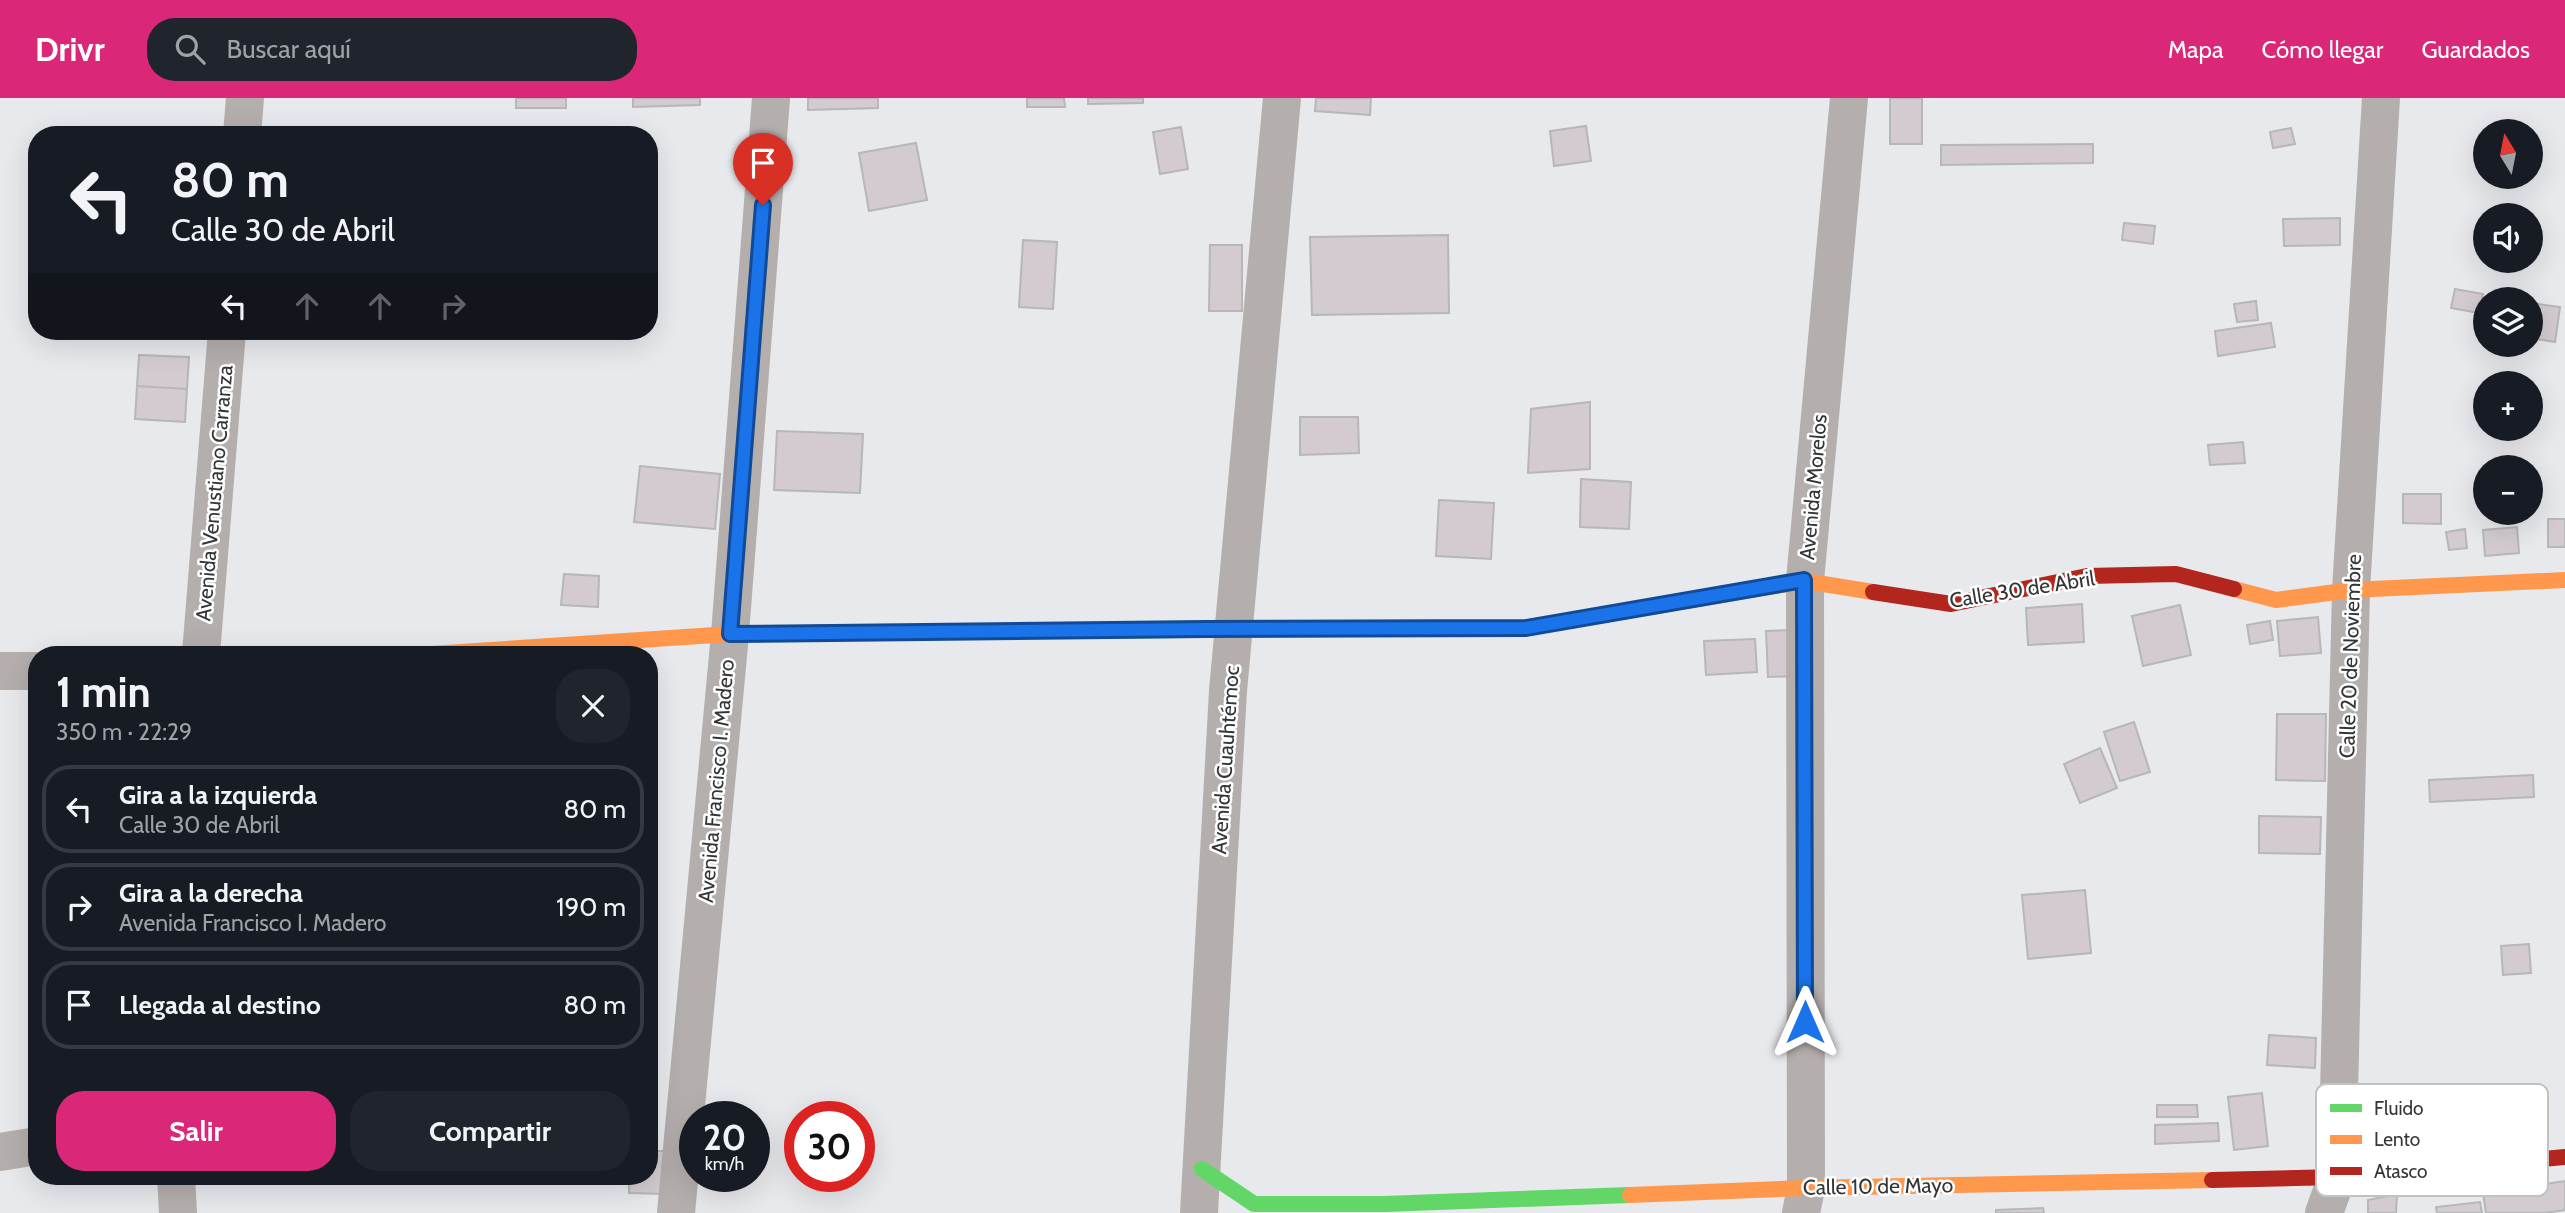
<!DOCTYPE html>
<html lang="es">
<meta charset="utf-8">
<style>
:root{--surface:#171b24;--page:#20242c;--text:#f1f3f6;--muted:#9ea1a6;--line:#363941;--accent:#db2777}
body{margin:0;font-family:Cabin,sans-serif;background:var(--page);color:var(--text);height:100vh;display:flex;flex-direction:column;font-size:26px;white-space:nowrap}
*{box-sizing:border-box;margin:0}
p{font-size:23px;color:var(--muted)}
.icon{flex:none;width:38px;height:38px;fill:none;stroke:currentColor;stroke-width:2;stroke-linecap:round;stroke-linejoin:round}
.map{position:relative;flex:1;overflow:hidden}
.details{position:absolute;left:28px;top:548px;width:630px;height:539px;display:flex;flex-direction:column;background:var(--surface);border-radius:28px;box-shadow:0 7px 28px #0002}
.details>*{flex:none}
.banner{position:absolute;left:28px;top:28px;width:630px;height:214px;border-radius:28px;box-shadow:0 7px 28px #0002;background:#171b24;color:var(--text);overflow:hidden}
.needle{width:46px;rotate:350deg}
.buttons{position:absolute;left:2473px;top:21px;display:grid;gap:14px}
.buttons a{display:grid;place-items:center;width:70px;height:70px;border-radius:50%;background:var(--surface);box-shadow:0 7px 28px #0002;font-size:35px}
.speed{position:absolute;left:679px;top:1003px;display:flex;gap:14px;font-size:35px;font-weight:700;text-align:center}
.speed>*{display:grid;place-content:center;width:91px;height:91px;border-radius:50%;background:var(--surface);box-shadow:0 7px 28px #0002;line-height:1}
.speed small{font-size:18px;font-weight:400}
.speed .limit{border:10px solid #d22;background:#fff;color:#111}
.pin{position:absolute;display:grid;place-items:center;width:60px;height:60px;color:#fff;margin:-72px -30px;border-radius:50% 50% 50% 0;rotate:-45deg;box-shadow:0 0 7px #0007}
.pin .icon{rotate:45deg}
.me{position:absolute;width:77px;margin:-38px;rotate:0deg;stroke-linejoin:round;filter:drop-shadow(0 0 5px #0008)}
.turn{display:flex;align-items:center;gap:24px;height:147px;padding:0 28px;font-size:32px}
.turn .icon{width:91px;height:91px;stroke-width:2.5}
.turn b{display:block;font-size:49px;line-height:60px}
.lanes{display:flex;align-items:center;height:66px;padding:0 28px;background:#0003;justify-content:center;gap:35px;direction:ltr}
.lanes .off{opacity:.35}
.round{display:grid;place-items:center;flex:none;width:74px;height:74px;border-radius:28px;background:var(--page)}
.overview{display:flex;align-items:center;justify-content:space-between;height:119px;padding:0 28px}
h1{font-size:42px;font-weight:700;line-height:52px}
.button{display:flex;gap:14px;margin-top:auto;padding:14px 28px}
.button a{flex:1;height:80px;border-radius:28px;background:var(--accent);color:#fff;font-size:28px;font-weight:700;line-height:80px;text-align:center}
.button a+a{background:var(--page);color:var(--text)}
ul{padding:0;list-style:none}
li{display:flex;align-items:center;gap:21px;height:88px;margin:0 14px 10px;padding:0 14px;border:4px solid var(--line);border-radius:28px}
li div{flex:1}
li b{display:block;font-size:26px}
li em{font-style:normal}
header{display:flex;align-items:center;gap:42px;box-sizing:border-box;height:98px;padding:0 35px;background:var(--accent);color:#fff}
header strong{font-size:33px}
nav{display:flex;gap:38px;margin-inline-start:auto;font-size:24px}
.search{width:490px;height:63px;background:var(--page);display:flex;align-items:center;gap:18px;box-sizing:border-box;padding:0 24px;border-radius:28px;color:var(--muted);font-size:26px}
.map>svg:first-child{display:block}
.building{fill:#d3cbd0;stroke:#b7b6b8;stroke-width:2}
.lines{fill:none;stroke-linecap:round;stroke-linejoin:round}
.street{stroke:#b4aead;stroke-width:38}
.fast{stroke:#63d668;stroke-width:16}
.slow{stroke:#ff974d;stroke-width:16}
.jam{stroke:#b3261e;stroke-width:16}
.route-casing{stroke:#114b97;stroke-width:18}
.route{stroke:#1a73e8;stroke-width:12}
.labels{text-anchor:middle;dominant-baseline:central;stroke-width:5;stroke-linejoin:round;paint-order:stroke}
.street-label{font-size:21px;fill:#343537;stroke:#fff}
.key{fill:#fff;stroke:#c2c2c3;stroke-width:2}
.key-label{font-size:19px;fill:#343537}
</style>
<header>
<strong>Drivr</strong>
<div class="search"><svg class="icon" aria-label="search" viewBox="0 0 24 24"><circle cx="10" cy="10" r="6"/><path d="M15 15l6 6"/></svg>Buscar aquí</div>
<nav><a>Mapa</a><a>Cómo llegar</a><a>Guardados</a></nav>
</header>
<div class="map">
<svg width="2565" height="1115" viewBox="0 0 2565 1115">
<rect width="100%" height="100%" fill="#e7e9ec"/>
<path class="building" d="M516 0H566V10H516Z
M633 0H700V7L633 9Z
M808 0H878V10L808 12Z
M1027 0H1064L1065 9H1027Z
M1088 0H1143V5L1088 6Z
M1316 0H1371L1370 17 1315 13Z
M1890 0H1922V46H1890Z
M1586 28 1591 63 1554 68 1550 33Z
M1181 29 1188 71 1160 76 1153 34Z
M2291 30 2295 46 2273 50 2270 34Z
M916 45 927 102 869 113 859 55Z
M2093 46V65L1941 67V47Z
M2340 120V147L2284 148 2283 121Z
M2124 125 2155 128 2153 146 2122 142Z
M1448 137 1449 215 1312 217 1310 139Z
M1023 142 1057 144 1053 211 1019 209Z
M1210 147H1242V213H1209Z
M2455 191 2483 196 2479 215 2451 210Z
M2256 203 2258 222 2237 224 2234 206Z
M2530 205 2560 209 2555 244 2530 240Z
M2271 225 2275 249 2218 258 2215 233Z
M139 257 189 259 187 291 137 288Z
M137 288 187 291 185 324 135 321Z
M1590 304V371L1528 375 1531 311Z
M1300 319H1358L1359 355 1300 357Z
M777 333 863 336 860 395 774 392Z
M2243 344 2245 365 2210 367 2208 347Z
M640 368 720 376 715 431 634 424Z
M1581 381 1631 384 1629 431 1580 429Z
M2403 396H2441V426L2403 425Z
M1439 402 1494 405 1491 461 1436 458Z
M2548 421H2565V449H2548Z
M2517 429 2519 455 2485 458 2483 432Z
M2465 431 2467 450 2449 452 2446 434Z
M564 476 599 478 598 509 561 507Z
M2082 506 2084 544 2028 547 2026 510Z
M2180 507 2191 557 2143 568 2132 518Z
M2318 519 2321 555 2280 558 2277 523Z
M2270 523 2273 542 2250 546 2247 527Z
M1795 532 1796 578 1768 579 1766 533Z
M1755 541 1757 574 1706 577 1704 543Z
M2277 616H2326L2325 683 2276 682Z
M2134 624 2150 674 2120 683 2104 634Z
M2100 650 2117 690 2080 705 2064 666Z
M2533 677 2534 699 2430 704 2429 682Z
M2259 718 2321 719 2320 756 2259 755Z
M2085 792 2091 855 2028 861 2022 797Z
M2529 846 2531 875 2503 877 2501 848Z
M2269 937 2316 940 2315 970 2267 967Z
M2262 995 2268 1048 2234 1052 2228 999Z
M2157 1007H2197L2198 1019H2157Z
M2218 1025 2219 1043 2155 1046V1027Z
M649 1053H666L665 1096 629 1095V1078H649Z
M2565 1083V1112L2545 1115H2486L2483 1095Z
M2397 1096 2396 1115H2368V1102Z
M2480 1104 2482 1115H2437L2436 1109Z
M2043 1110 2044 1115H1996V1112Z"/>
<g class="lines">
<path class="street" d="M242 37 245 0
M201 556 227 233
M0 573H37
M0 1054 37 1048
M176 1078 178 1115
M676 1115 730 536 771 0
M1199 1115 1228 593 1282 0
M1801 1115 1806 1090 1805 483 1849 0
M2324 1115 2337 1079 2351 492 2381 0"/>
<path class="fast" d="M1026 533 1359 531
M1202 1071 1254 1106H1384L1630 1097"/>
<path class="slow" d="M2234 491 2276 502 2351 492 2565 482
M1359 531 1526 530 1805 483 1873 494
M431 556 730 536 806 535
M1630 1097 1806 1090 2212 1082"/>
<path class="jam" d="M1873 494 1951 506 2087 478 2176 476 2234 491
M806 535 1026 533
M2212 1082 2337 1079 2565 1059"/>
</g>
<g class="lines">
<defs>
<path id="route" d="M763 107 730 536 1206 531 1526 530 1804 482 1805 924"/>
</defs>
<use href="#route" class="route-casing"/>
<use href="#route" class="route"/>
</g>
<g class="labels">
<g class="street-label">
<text transform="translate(1813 389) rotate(-85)">Avenida Morelos</text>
<text transform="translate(214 395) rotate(-85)">Avenida Venustiano Carranza</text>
<text transform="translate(2022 491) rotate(-9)">Calle 30 de Abril</text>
<text transform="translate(2350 558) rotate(-88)">Calle 20 de Noviembre</text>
<text transform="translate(1225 662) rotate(-86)">Avenida Cuauhtémoc</text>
<text transform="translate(716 683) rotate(-85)">Avenida Francisco I. Madero</text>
<text transform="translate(1878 1088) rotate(-1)">Calle 10 de Mayo</text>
</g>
</g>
<rect x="2316" y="986" width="232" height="112" rx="10" class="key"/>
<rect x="2330" y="1006" width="32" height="8" fill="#63d668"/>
<rect x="2330" y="1037" width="32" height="9" fill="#ff974d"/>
<rect x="2330" y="1069" width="32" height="8" fill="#b3261e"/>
<g class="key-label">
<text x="2374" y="1017">Fluido</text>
<text x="2374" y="1048">Lento</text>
<text x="2374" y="1080">Atasco</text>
</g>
</svg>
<div class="buttons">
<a><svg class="needle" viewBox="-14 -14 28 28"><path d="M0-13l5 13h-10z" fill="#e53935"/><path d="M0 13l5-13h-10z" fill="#9ea1a6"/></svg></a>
<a><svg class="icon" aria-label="sound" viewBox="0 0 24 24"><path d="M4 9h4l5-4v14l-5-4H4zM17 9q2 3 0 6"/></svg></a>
<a><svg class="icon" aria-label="layers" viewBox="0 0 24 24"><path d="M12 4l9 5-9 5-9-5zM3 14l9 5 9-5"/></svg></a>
<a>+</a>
<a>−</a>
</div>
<div class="speed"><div>20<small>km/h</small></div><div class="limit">30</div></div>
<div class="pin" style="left:763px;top:107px;background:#d93025"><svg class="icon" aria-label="arrive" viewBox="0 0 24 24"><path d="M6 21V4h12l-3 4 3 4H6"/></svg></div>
<svg class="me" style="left:1805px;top:924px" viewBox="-20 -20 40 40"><path d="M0-17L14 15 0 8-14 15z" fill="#1a73e8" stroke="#fff" stroke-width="4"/></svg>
<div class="banner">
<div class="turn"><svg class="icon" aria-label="left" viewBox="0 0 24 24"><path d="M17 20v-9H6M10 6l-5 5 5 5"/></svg><div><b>80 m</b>Calle 30 de Abril</div></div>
<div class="lanes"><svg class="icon" aria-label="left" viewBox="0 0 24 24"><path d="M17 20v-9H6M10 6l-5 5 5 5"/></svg><svg class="icon off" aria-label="ahead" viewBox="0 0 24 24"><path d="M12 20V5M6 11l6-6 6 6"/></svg><svg class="icon off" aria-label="ahead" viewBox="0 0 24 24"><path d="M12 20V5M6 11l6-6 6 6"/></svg><svg class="icon off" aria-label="right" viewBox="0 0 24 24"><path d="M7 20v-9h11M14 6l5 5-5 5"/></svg></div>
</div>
<section class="details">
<div class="overview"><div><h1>1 min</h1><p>350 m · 22:29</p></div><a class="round"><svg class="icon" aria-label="close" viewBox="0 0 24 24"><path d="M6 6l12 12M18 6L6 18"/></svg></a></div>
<ul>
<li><svg class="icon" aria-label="left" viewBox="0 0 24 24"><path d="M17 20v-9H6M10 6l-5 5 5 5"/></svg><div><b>Gira a la izquierda</b><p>Calle 30 de Abril</p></div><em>80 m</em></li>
<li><svg class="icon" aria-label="right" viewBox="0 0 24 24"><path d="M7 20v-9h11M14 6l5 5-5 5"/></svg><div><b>Gira a la derecha</b><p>Avenida Francisco I. Madero</p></div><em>190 m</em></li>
<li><svg class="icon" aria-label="arrive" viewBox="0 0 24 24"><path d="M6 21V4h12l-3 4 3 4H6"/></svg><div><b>Llegada al destino</b></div><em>80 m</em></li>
</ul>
<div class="button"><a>Salir</a><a>Compartir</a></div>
</section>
</div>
